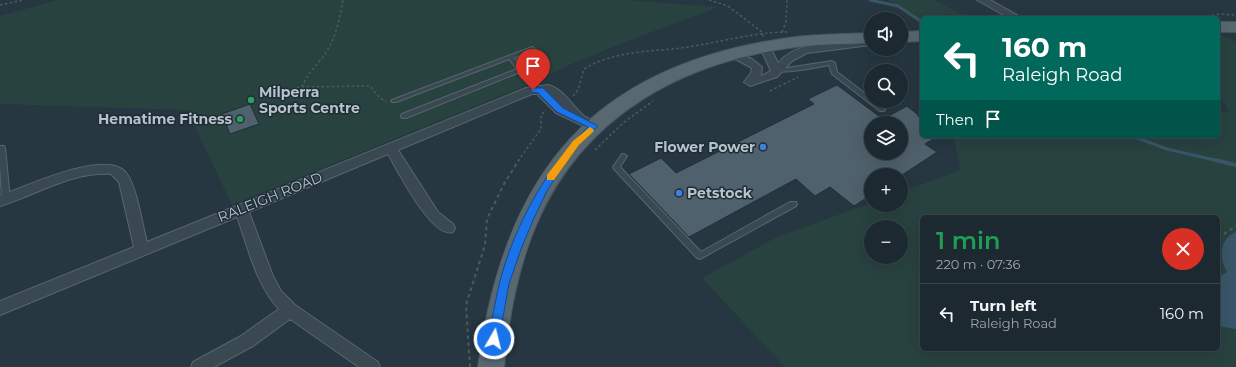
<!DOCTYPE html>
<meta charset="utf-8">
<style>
:root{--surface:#1c2931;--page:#253139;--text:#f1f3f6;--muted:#a0a6ab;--line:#3a454d}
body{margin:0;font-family:Montserrat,sans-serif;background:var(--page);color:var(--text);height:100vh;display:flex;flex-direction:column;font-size:15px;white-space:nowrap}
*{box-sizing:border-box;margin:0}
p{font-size:13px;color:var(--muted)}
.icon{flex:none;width:22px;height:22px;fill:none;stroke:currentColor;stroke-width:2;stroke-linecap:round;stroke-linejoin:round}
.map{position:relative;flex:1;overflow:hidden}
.details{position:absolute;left:920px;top:215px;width:300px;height:136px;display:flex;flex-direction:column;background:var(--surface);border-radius:6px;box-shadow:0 4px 16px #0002,0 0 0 1px var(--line)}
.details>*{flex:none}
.guide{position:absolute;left:920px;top:16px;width:300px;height:122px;border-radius:6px;box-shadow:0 4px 16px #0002,0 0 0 1px var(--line);background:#00695c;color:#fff;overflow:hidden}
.controls{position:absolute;left:864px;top:12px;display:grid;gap:8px}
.controls a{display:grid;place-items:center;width:44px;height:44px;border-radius:50%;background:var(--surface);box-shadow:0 4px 16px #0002,0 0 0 1px var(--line);font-size:20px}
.pin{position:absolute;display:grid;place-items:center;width:34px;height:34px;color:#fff;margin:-41px -17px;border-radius:50% 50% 50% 0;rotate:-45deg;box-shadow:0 0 4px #0007}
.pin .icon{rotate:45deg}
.me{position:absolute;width:44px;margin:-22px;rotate:8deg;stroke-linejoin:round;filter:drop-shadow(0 0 3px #0008)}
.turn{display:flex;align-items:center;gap:14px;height:84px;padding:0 16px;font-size:18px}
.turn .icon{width:52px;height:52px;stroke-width:2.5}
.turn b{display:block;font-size:28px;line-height:34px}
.then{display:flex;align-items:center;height:38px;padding:0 16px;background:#0003;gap:8px;font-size:15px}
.round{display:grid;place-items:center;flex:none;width:42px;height:42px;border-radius:21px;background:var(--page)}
.headline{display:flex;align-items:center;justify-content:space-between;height:68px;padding:0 16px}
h1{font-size:24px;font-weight:600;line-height:30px;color:#1e9e55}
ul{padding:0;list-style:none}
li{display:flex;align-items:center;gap:12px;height:60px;padding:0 16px;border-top:1px solid var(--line)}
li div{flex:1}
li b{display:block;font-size:15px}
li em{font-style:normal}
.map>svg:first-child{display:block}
.green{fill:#284240;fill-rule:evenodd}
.water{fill:#395668}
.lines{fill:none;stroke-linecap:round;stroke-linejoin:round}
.stream-far1{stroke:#395668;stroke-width:3}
.stream{stroke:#395668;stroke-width:4}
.building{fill:#4f616c;stroke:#212f38;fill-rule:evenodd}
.service-casing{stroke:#58666e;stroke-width:2}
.minor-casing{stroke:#58666e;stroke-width:2}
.primary-casing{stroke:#47545d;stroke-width:2}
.path-far1{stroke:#465e5c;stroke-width:1.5;stroke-dasharray:2.5 2.5;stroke-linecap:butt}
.path{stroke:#465e5c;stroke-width:2;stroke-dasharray:3.5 3.5;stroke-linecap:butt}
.service{fill:#3a4851;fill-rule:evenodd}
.minor{fill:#3a4851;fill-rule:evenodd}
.primary{fill:#586871;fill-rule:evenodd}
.route{fill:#1a73e8;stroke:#114b97}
.slow{fill:#f59e0b}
.leisure-dot{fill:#2e9e5b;stroke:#1f2d36;stroke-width:1.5}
.shop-dot{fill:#3f7fe0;stroke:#1f2d36;stroke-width:1.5}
.labels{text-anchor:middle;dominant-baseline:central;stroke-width:3;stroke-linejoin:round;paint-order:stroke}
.poi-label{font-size:14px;font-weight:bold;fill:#b7c3cb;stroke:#1f2d36;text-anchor:start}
.street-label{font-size:14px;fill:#b7c3cb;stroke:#1f2d36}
</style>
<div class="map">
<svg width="1236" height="367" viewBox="0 0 1236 367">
<rect width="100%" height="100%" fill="#263741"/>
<path class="green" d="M58 0H625L719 7 630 40 569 65 520 88 232 205 187 110 0 104V16Z
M888 0H934L970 18H922V20Z
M1218 36H1224L1236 42V367H785L702 278 777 237 871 203V205H901V192L961 170 953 136H1218V112L1229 111 1218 94ZM922 217H1218V349H922ZM871 227H901V257H871Z"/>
<path class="water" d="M1236 232V329L1218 326V276L1222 275 1227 272C1219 259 1219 238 1236 232Z"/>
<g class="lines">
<path class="stream-far1" d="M870 0 898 6 922 22
M1132 136 1167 149 1219 161"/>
<path class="stream" d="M1215 160 1236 165"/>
</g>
<path class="building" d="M837 85 883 119 907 106 917 114 922 122V136H938L925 144 937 152 902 175H871V195L854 206 830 187 815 196 796 179 689 237 629 174 661 158 676 173 814 104 808 99ZM871 123H901V153H871Z
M250 104 259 124 230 134 222 114Z"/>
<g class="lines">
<defs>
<path id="service" d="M532 47 534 48V50L514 58 522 67 540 60H544V62L525 70 542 89 543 90 542 91H538L520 72 406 118H402L401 116 402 114 517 69 509 59 396 102H392L391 101 392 100Z
M832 61 835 63 837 72 871 98V101H874L884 109 885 110 884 111H880L832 74 829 65C818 67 781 75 773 70L776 68H787Z
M0 146H4L5 148 10 199 9 201H3L2 199 0 166Z
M622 154H624L627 156 620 167 701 252 790 202H796L797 204 796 206 700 259 697 258 614 169 613 167Z"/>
<path id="minor" d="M977 0H990L1022 18H1009Z
M871 39V45L807 53 792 61 777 77 750 86 744 82 751 73 752 68 728 55 733 52 752 59 762 67 761 76 771 71 760 47 761 45H769L778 63C801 37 840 44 871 39Z
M548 85C564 89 572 106 584 116 589 120 596 120 600 126L598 129H590L556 113 537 94H532L398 150 438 212 453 224 455 228 453 232C432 239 398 171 388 154L249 212 273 276 281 291 295 305 378 362 380 367H359L290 319 253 346 214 367H191L193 362 241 336 279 309C256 285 248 247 237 217L0 315V301L134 247 119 182 111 174C73 171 36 195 0 206V196C24 187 109 147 127 174 137 188 142 224 147 242L526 88Z"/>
<path id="primary" d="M1218 22H1236V32H1218Z
M922 31V41L901 42V32Z
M871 33V43C846 44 821 44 796 47 682 62 584 115 537 223 517 269 509 318 504 367H478C504 171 594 63 795 37 820 34 846 34 871 33Z"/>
</defs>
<use href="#service" class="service-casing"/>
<use href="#minor" class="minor-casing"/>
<use href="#primary" class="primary-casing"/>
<path class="path-far1" d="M709 0 728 6 762 32 764 38
M0 5 23 0
M1197 18 1220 14 1236 15
M782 32 786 22 787 0
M302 87C307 73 319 64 327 51 336 36 340 17 343 0
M287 90 302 87 370 86 379 97 386 102
M770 91 798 77
M573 96 578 90 584 69C615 50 653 52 688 47 722 42 754 32 788 32
M595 150 623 123 653 101
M518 161 541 129V115L546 110"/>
<path class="path" d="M1218 238 1236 226
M470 367 466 305 485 245 487 219 505 182 519 160"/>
<use href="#service" class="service"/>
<use href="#minor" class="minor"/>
<use href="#primary" class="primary"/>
</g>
<path class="route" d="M533 88H543L563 108 598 126 579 145 560 171 548 189 534 218 521 249 509 284 499 339 498 342 494 344 490 342 488 339C492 321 495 302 499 285 513 228 546 168 588 127L557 112 538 93 531 92V89Z"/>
<path class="slow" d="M590 127 594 130 593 132 579 145 554 180H547V175L573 141Z"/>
<g class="leisure-dot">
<circle cx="251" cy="100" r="4"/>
<circle cx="240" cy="119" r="4"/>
</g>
<g class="shop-dot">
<circle cx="763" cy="147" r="4"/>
<circle cx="679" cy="193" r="4"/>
</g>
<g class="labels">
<g class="poi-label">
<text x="259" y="92">Milperra<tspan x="259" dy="16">Sports Centre</tspan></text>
<text x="232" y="119" text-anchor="end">Hematime Fitness</text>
<text x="755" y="147" text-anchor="end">Flower Power</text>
<text x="687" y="193">Petstock</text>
</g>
<g class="street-label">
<text transform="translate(270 197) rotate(-22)">RALEIGH ROAD</text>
</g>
</g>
</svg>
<div class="controls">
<a><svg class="icon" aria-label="sound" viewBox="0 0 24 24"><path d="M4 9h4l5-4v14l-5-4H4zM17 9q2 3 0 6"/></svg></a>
<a><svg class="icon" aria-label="search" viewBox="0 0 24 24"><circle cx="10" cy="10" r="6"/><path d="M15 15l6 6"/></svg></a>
<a><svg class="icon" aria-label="layers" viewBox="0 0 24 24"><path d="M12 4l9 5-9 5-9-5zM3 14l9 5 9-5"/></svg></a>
<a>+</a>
<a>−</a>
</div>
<div class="pin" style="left:533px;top:90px;background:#d93025"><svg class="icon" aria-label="arrive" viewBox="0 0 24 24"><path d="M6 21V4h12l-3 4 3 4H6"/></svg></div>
<svg class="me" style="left:494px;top:339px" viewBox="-20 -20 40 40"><circle r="17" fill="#1a73e8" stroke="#fff" stroke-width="3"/><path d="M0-11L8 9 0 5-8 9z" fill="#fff"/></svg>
<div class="guide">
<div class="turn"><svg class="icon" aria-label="left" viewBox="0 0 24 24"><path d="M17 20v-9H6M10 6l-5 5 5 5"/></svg><div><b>160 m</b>Raleigh Road</div></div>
<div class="then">Then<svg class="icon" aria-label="arrive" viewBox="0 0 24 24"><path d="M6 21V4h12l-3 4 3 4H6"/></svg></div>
</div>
<section class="details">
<div class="headline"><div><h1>1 min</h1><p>220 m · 07:36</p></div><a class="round" style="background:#d93025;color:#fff"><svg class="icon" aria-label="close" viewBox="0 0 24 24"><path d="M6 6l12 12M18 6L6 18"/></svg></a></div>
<ul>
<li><svg class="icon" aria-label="left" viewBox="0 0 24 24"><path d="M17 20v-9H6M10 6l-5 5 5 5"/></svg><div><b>Turn left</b><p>Raleigh Road</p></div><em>160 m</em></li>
</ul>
</section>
</div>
